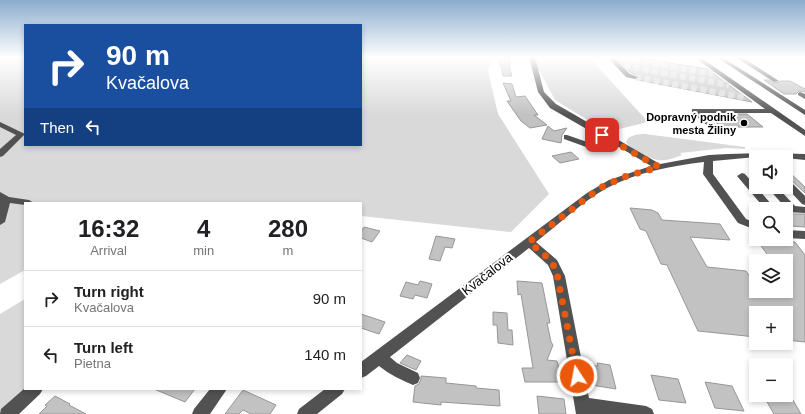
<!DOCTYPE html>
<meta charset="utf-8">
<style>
:root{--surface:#fff;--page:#f2f2f2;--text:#202124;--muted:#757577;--line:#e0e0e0}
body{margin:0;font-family:Arial,sans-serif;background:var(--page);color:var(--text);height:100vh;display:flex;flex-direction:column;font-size:15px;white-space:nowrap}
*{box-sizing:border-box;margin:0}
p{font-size:13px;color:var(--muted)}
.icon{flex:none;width:22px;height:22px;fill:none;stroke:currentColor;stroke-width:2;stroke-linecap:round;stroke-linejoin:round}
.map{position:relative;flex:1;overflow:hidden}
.details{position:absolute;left:24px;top:202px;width:338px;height:188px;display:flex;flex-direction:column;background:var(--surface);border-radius:0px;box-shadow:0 2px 6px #0003}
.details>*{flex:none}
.banner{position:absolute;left:24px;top:24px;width:338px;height:122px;border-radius:0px;box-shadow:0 2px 6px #0003;background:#1a4fa0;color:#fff;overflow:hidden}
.buttons{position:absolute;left:749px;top:150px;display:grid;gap:8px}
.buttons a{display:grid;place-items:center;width:44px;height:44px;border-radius:0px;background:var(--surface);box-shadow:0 2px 6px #0003;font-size:20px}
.pin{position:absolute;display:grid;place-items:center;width:34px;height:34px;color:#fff;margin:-17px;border-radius:8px;box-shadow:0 2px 6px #0006}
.me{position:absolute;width:44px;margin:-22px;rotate:349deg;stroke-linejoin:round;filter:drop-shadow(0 0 3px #0008)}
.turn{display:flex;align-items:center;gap:14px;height:84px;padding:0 16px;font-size:18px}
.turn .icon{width:52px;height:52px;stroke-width:2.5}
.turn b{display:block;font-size:28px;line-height:34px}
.then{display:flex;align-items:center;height:38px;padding:0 16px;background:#0003;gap:8px;font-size:15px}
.eta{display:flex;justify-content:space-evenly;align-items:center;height:68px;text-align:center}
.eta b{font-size:24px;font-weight:800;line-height:28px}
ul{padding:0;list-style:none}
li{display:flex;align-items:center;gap:12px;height:56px;padding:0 16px;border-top:1px solid var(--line)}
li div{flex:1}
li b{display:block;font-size:15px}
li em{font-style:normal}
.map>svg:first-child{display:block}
.green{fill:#d9d9d9}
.building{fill:#c2c2c2;stroke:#969696}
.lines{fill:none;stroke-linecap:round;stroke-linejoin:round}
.minor-tunnel{stroke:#d9d9d9;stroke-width:6;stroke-dasharray:6 3.5;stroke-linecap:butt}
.minor{fill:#525252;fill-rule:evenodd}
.route{stroke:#ea580c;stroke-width:7;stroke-dasharray:0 12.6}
.poi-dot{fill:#000;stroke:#fff;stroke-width:1.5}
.labels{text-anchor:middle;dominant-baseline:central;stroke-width:4;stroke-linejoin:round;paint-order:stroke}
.far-poi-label{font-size:11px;font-weight:bold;fill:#000;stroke:#fff;text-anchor:end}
.street-label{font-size:13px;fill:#000;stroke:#fff}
</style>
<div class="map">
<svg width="805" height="414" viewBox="0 0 805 414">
<rect width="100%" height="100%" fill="#fff"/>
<path class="green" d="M0 57H25V145H361V57H493L488 71 498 114 549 194 511 232 361 216V203H25V270L0 284Z
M532 57H589L648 122 607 132 555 100Z
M645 134 745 147V149L726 148 680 153 682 155C663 163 657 162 638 152 633 149 629 147 626 142 628 135 638 134 645 134Z
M25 299V389L0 414V314Z"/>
<path class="building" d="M497 57H510V70L512 76H503L501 65H500Z
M615 57H634L707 69 752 102 638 80 639 76 631 73Z
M764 80H769L774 83 779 82 780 81H790L805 89V92L799 91 796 94H784Z
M503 83 512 84 516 97 525 96 538 115H534L547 125 530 128 521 121 507 101H511Z
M729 114H747L763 127H721L711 118 734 119Z
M548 126 554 131 567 128 562 135 561 143 542 139Z
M571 152 579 159 560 163 552 156Z
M786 169 805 187V193L790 179 786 178Z
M630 208 652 210 658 213 662 220 720 224 730 240 690 237 707 267 746 271 754 283H756V291H786V261H772L756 239 795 242 805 255V342L786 340V313H756V337L698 331 667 265 661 264 646 231 640 229Z
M786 214H805V227L790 226 786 221Z
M364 227 380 231 372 242 361 238V231Z
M436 236 455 239 452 248 445 247 440 261 429 259Z
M420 281 432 284 427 298 415 295 413 299 400 296 406 282 418 285Z
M517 281 542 283 550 323H547L551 342 553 345 547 360 557 361 563 382H525L522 368H533L521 294 518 295Z
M493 312 507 313 508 330H512L513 345 498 343 497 325H493Z
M361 314 385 322 379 334 361 328Z
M407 355 421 361 416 370 400 363Z
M597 363 610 365 616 389 591 385 587 365 598 366Z
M651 375 678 379 686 403 659 400Z
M421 376 446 378V383L476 386V388L499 390 500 406 441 402V405L413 402 415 386 419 384 421 379Z
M705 382 732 386 744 411 715 408Z
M154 389H195L185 402Z
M243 390 276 405 270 414H251L243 410 239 414H225Z
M763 395H790L801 414H774Z
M55 396 70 404 69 405 86 414H39L47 406 45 405Z
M537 396 564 399 566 414H539Z"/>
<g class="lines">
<path class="minor-tunnel" d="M615 57 713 74
M624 66 729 85
M635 77 747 98"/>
<path class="minor" d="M529 57H535L544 92 556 104 660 164 709 155 728 154 766 153 805 154V160L786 158V157H756L713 161V174L746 219 756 223V230L738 223 703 174 704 162C672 166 637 172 607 188 582 202 559 224 536 242L557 260 565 276 589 398 646 406 652 409 654 414H576L553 276 548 265 529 248 390 357 397 363 418 373 420 378 418 383 413 385C401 380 389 374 379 366L366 376 361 378V362L587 193 609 180 651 166 619 147 589 148 564 139V135H567L590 143H611L550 108 538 92Z
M607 57H613L630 74 638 77 635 79 626 77Z
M694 57H700L805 130V136L771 113H702L725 132 721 134H718L692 113V109H765Z
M716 57H722L805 110V115Z
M735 57H742L779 81 774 82Z
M800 92 805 94V99L798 95V93Z
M0 122 25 134 3 156 0 157V149L16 135 0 127Z
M742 173 745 174 772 205 784 206 767 187H777L795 206 805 207V213L786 212V209H765L737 176Z
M786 179 789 180 805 196V205L802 204 786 187Z
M0 192 9 197 29 200 34 203H25V205L10 203 5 222 0 225Z
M786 230 805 231V239L786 238Z
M25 388 43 389 40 394 19 414H0L1 409Z
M210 389H227L210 414H192L194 409Z
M325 389H345L342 394 317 414H297L299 409Z"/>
</g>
<linearGradient id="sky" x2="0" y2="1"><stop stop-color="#8baccb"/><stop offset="0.5" stop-color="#fff"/><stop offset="1" stop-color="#fff" stop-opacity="0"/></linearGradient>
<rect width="805" height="115" fill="url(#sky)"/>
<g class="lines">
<path class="route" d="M577 376 556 269 548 258 529 242 600 188 624 177 659 167 602 135"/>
</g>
<circle class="poi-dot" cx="744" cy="123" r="4"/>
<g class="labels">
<g class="far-poi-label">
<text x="736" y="117">Dopravný podnik<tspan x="736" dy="13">mesta Žiliny</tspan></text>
</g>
<g class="street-label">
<text transform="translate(487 274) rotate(-38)">Kvačalova</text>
</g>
</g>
</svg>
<div class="buttons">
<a><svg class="icon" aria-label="sound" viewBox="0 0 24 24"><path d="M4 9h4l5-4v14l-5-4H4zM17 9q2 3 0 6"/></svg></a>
<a><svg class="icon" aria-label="search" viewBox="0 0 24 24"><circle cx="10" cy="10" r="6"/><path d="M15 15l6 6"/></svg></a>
<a><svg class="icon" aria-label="layers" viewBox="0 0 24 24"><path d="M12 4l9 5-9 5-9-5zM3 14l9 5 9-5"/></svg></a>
<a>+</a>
<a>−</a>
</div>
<div class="pin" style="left:602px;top:135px;background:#d93025"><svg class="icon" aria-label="arrive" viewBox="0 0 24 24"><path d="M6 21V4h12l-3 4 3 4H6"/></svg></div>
<svg class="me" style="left:577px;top:376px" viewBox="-20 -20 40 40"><circle r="17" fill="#ea580c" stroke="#fff" stroke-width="3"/><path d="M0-11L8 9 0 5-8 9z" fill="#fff"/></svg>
<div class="banner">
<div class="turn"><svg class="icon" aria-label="right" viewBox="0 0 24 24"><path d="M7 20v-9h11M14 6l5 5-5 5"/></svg><div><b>90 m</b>Kvačalova</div></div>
<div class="then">Then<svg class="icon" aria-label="left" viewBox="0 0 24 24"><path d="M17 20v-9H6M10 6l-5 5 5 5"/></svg></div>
</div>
<section class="details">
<div class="eta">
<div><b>16:32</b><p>Arrival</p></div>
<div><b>4</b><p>min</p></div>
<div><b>280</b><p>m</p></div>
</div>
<ul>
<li><svg class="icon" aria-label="right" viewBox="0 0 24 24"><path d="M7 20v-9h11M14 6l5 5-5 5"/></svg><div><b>Turn right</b><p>Kvačalova</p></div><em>90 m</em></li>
<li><svg class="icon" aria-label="left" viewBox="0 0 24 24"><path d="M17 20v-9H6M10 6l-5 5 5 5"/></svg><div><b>Turn left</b><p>Pietna</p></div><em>140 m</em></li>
</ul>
</section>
</div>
